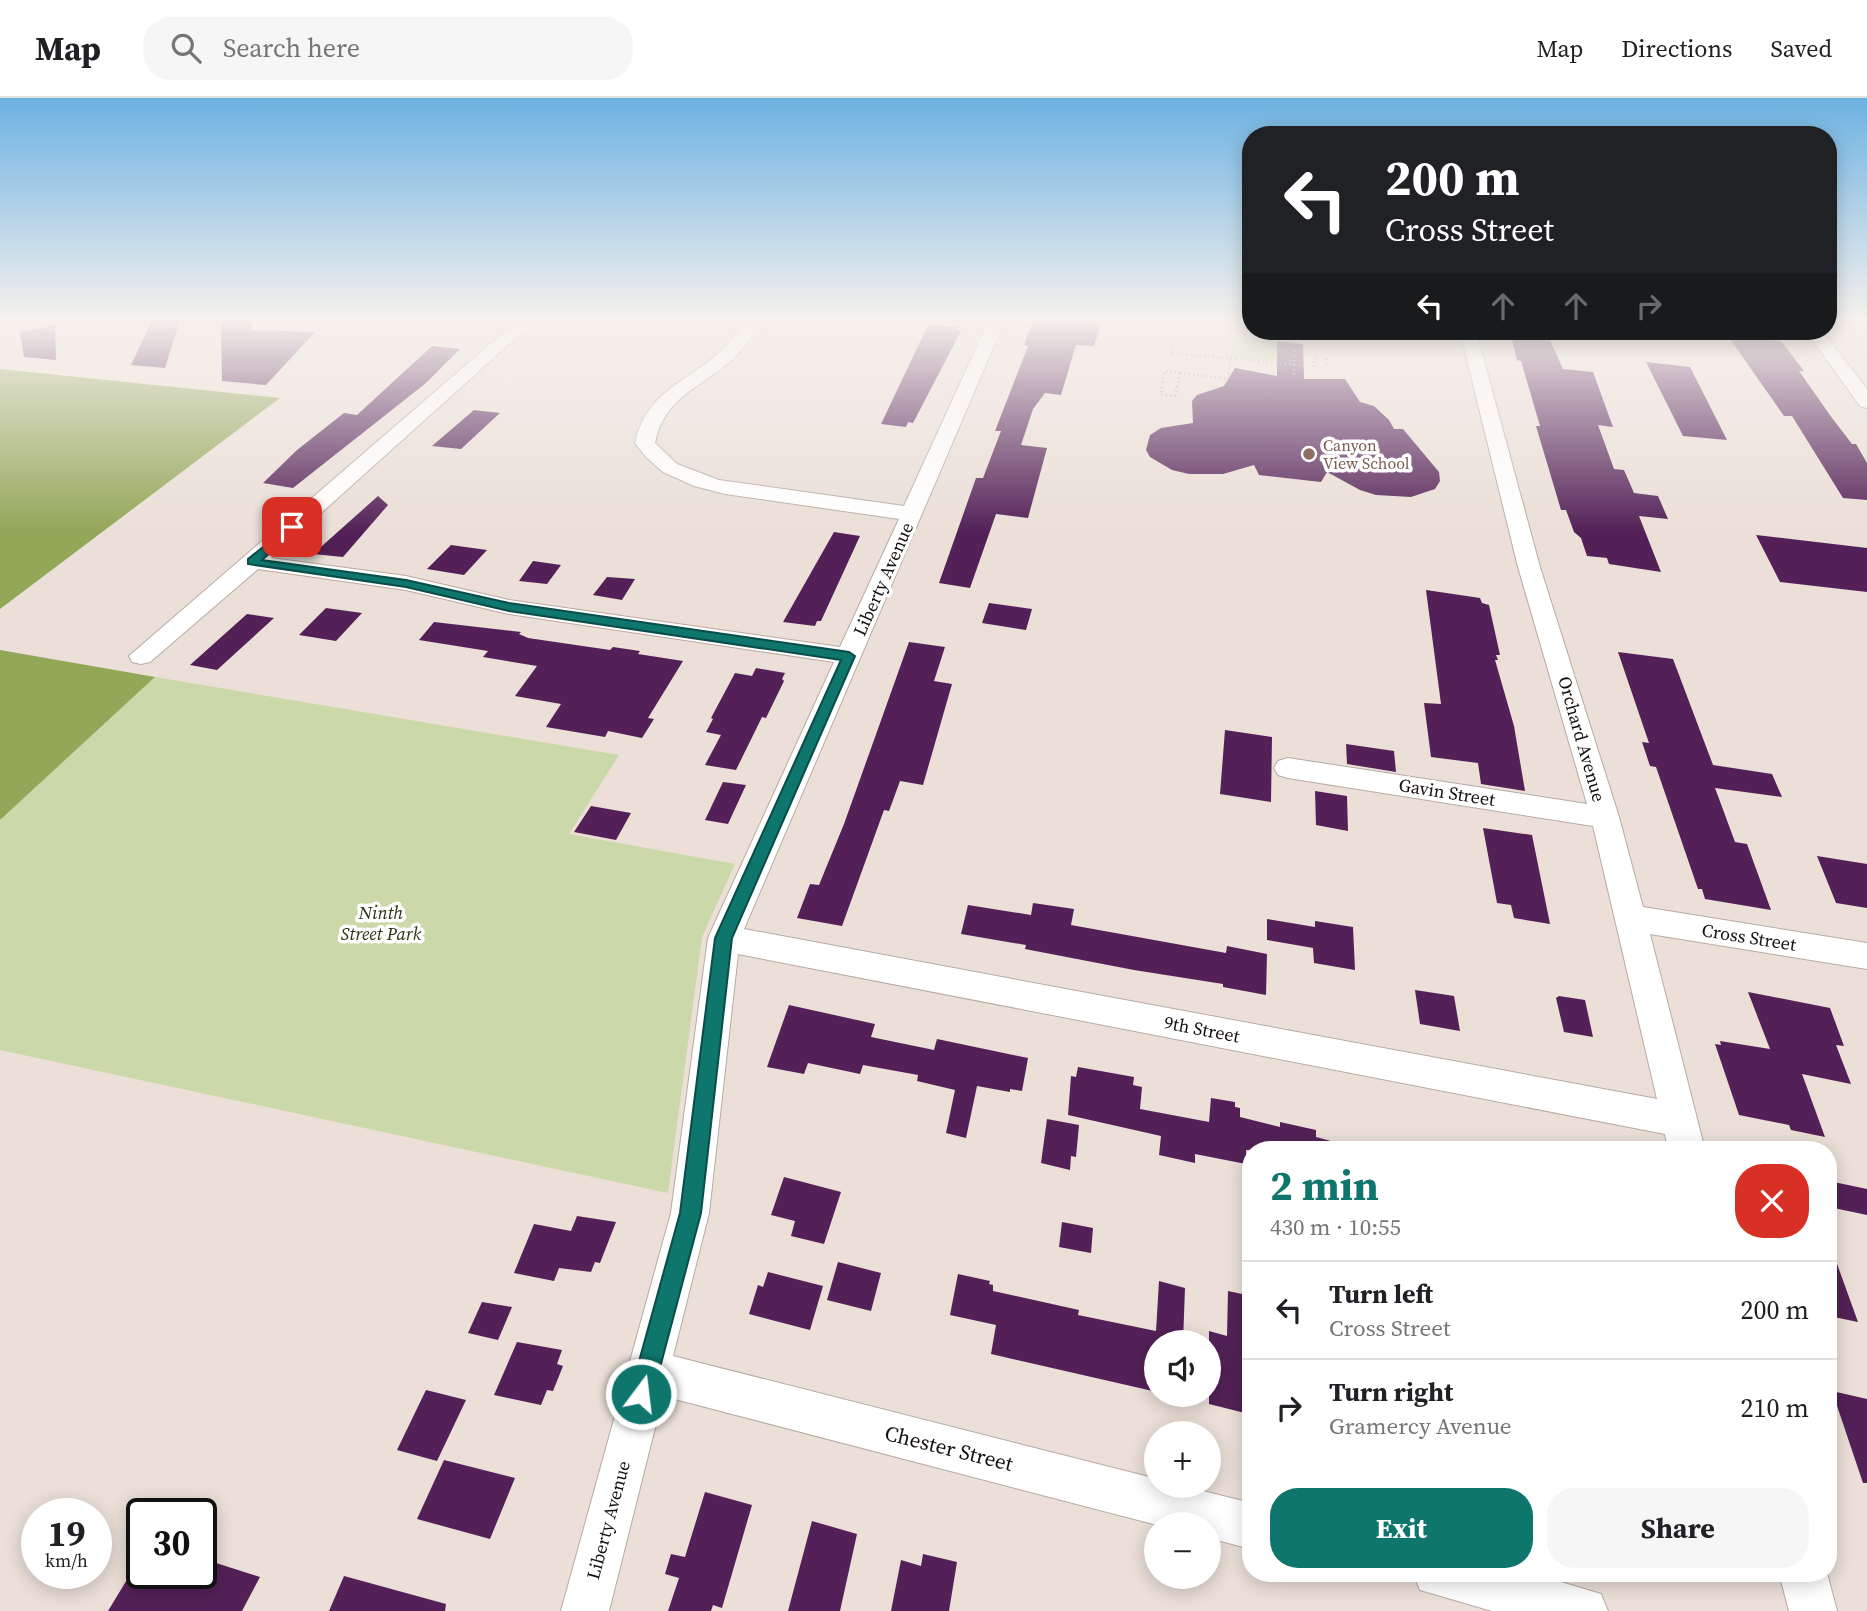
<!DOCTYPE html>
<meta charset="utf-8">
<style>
:root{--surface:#fff;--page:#f6f6f6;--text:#202124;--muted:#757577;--line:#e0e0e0;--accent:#0f766e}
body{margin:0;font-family:"Source Serif 4",serif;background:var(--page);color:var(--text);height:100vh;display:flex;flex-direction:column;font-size:26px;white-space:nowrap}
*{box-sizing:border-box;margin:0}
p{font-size:23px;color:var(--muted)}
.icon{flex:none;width:38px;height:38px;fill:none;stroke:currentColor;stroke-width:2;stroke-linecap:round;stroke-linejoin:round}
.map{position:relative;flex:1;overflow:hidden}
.sheet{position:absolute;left:1242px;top:1043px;width:595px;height:441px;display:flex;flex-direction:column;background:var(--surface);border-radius:28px;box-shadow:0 4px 18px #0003}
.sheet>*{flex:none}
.hud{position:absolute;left:1242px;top:28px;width:595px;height:214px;border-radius:28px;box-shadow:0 4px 18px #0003;background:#202124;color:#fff;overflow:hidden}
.buttons{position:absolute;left:1144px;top:1232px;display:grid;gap:14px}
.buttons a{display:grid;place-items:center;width:77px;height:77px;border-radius:50%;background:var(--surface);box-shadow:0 4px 18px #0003;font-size:35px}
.speed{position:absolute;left:21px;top:1400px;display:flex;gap:14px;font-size:35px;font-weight:700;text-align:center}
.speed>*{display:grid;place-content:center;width:91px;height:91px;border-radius:50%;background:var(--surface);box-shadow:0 4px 18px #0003;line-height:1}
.speed small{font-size:18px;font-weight:400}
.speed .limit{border:4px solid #111;border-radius:10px;background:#fff;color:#111}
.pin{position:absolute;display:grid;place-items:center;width:60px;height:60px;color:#fff;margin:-30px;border-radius:14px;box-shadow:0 4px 10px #0006}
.me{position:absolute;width:77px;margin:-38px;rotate:15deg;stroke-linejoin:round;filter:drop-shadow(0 0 5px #0008)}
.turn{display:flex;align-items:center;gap:24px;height:147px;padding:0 28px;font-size:32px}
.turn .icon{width:91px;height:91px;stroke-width:2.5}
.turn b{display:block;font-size:49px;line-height:60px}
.lanes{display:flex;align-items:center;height:66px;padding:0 28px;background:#0003;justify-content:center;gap:35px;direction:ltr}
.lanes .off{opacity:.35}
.round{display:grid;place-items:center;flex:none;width:74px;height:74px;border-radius:28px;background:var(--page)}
.headline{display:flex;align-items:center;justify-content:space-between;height:119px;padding:0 28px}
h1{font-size:42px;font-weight:700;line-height:52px;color:var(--accent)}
.primary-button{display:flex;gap:14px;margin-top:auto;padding:14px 28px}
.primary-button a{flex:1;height:80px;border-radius:28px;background:var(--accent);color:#fff;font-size:28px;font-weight:700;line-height:80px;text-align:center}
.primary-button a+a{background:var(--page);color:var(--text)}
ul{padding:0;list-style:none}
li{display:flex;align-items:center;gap:21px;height:98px;padding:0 28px;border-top:2px solid var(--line)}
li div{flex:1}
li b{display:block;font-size:26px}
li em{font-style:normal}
header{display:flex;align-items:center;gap:42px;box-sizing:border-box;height:98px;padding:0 35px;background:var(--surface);border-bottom:2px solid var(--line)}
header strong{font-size:33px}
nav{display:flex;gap:38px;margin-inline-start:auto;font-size:24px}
.search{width:490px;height:63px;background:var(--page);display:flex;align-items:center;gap:18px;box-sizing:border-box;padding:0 24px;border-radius:28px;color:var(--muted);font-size:26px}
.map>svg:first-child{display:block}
.green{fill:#cbd8a9}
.forest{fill:#93a759}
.building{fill:#532157}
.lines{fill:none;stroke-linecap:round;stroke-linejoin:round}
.street-casing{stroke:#b7aba4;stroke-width:2}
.path{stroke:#9c938d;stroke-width:2.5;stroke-dasharray:1 3.5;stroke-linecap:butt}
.street{fill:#fff;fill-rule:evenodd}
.route{fill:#0f766e;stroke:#0a4d48;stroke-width:2}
.education-dot{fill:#8d6e63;stroke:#fff;stroke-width:2.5}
.labels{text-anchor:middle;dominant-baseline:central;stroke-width:7;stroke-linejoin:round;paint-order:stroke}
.far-education-label{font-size:16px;fill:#785e54;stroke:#fff;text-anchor:start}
.street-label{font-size:18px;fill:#15100e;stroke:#fff}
.park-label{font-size:18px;font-style:italic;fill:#29300f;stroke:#fff}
.near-street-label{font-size:21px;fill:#15100e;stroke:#fff}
</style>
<header>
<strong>Map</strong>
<div class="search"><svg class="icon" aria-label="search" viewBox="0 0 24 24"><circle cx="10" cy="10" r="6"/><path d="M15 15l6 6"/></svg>Search here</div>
<nav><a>Map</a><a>Directions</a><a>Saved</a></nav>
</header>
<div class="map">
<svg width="1867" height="1513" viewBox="0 0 1867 1513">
<rect width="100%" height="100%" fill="#ebdfd7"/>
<path class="green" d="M1233 239 1277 244 1276 264 1231 259Z
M155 579 619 657 569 736 735 766 702 839 668 1095 0 952V722Z"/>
<path class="forest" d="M0 271 280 300 0 511Z
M0 552 155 579 0 722Z"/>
<path class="building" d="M152 222H180L165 270 131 267Z
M221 222H251L252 232 315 234 266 287 222 283Z
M1033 222 1101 226 1094 248 1076 247 1061 297 1045 295 1033 311 1021 347 1047 350 1028 420 996 416 970 490 939 485 976 380H983L1001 333H995L1028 248 1024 247Z
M55 227 56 262 24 259 20 234Z
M928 227 958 229 957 232 961 233 913 325 908 324 906 329 881 326Z
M1510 233H1546L1563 271 1593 274 1613 329 1598 327 1614 371 1624 372 1634 395 1658 398 1668 421 1639 418 1661 474 1609 466 1607 460 1587 458 1581 440 1574 434 1566 412H1561L1536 328H1540L1521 263 1517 262Z
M1728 238 1781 243 1804 273H1799L1832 320 1852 346H1856L1867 365V402L1843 400 1792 318H1784Z
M1277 243 1303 246 1304 281H1345L1360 304 1374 308 1389 322 1394 331H1403L1439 374 1440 383 1435 391 1411 399 1376 397 1360 392 1327 374 1321 384 1259 377 1254 367 1223 376H1189L1172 372 1150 359 1146 352 1150 337 1161 330 1193 325 1192 303 1197 297 1224 288 1235 270 1277 278Z
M432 248 460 251 426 285 293 390 263 385 297 352 344 315 357 317Z
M1646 264 1690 269 1727 342 1683 338Z
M474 312 500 315 461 351 432 348Z
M378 398 388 407 343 459 313 456Z
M834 434 860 438 821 523H817L815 528 783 524Z
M1756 437 1867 450V494L1780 484Z
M451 447 487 452 464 477 427 471Z
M533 463 561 467 547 486 519 483Z
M607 479 635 481 622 502 593 497Z
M1426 492 1480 500 1482 505 1489 507 1500 557H1496L1498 562H1495L1514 628 1525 693 1481 686 1478 665 1431 659 1424 605 1441 606Z
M989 505 1032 511 1026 532 982 525Z
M326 510 362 515 336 543 299 537Z
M247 516 274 520 217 572 190 567Z
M434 524 521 534 519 536 528 540 610 552 613 549 640 553 638 556 683 563 648 620 654 621 642 640 608 633 605 639 546 629 561 606 515 598 537 568 483 559 488 553 419 542Z
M909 544 945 549 934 583 952 586 923 687 900 683 889 713 884 712 842 828 797 820 810 786 819 787 844 726Z
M1618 554 1673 561 1713 667 1772 676 1782 699 1715 690 1735 744 1747 746 1771 812 1705 801 1702 791H1698L1656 669 1650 668 1642 644 1649 645Z
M756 570 785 575 782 581 784 583 766 620 762 619 736 672 705 667 721 637 706 634 713 621 711 620 735 575 752 578Z
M1225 632 1272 639 1271 704 1220 696Z
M1346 646 1394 653 1396 674 1347 666Z
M723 684 746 687 728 726 705 722Z
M1315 693 1347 698 1348 733 1316 727Z
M591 708 631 715 616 742 574 734Z
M1483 730 1532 737 1550 826 1514 820 1511 807 1497 805Z
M1817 758 1867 766V810L1836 805Z
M1033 805 1074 811 1071 827 1226 855 1227 848 1267 856 1266 897 1223 889V886L1134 872 1025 851 1026 847 961 836 968 807 1031 817Z
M1267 821 1315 829V823L1353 829 1355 872 1314 865 1313 850 1267 842Z
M1415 892 1454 898 1460 933 1420 926Z
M1748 894 1830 910 1844 948 1836 947 1851 986 1802 976 1825 1039 1791 1032 1789 1027 1739 1017 1715 946 1721 947 1720 943 1770 951Z
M1559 898 1585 902 1593 939 1564 934 1556 900Z
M789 907 875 926 871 939 934 952 937 941 1028 960 1022 993 1010 991V994L977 988 966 1040 946 1035 955 992 917 983 918 977 863 967 860 976 808 965 804 976 767 969Z
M1078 969 1134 979 1133 987 1142 989 1140 1011 1209 1024 1211 1000 1235 1004V1009L1240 1010V1019L1280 1029V1024L1316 1032V1039L1338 1045 1337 1052H1246V1066L1195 1056V1065L1159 1057 1161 1038 1068 1017 1071 978 1076 979Z
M1047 1021 1079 1027 1076 1059 1071 1058 1070 1072 1041 1065Z
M784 1079 841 1094 824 1146 791 1138 795 1123 771 1117Z
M1829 1083 1867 1091V1117L1829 1109Z
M577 1118 616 1124 600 1165 595 1164 591 1174 559 1170 554 1183 514 1175 534 1126 571 1133Z
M1062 1124 1093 1130 1091 1155 1059 1149Z
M1829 1152H1832L1858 1224 1829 1218Z
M838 1164 881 1175 871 1213 827 1202Z
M768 1174 823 1188 810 1232 749 1216 758 1187 763 1189Z
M958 1176 990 1183 989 1186 993 1187V1193L1079 1212 1078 1217 1156 1233 1159 1183 1185 1190 1183 1244H1157V1294L991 1256 996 1227 950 1217Z
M1228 1193 1251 1198 1249 1316 1209 1306V1233L1227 1238Z
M482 1204 512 1209 498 1242 468 1235Z
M517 1244 562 1252 557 1266 563 1268 553 1293 547 1292 541 1307 494 1297Z
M426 1292 466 1302 437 1363 397 1352Z
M1832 1293 1867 1301V1385H1863Z
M444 1362 515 1380 490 1441 417 1421Z
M705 1394 752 1407 722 1510 713 1507 711 1513H668L679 1480 665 1476 671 1456 685 1459Z
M812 1423 857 1436 840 1513H788Z
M923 1456 957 1464 949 1513H891L901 1462 921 1468Z
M216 1465 260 1479 242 1513H108L131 1475H210Z
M344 1478 446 1506 445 1513H329Z"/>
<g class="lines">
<defs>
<path id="street" d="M518 222H536L271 460 406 478 509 502 840 549 899 421 725 396 694 388 663 374 646 359 635 345C647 292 687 285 722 252 731 244 738 233 745 222H762C753 236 744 251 732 262 700 290 664 299 655 345L677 366 719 382 904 408 989 222H1005L744 831 1657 1001 1593 728 1288 680 1278 677 1274 670 1278 663 1288 660 1587 706 1518 469 1460 233H1476L1540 469 1619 719 1643 809 1867 845V871L1650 836 1705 1052H1668L1665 1036 738 856 709 1115 673 1258 1157 1381V1388H1183L1251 1405V1451L1209 1440V1426L1157 1427 663 1298 609 1513H561L671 1115 708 840 834 564 509 516 406 492 258 471 150 564 141 566 132 564 129 558Z
M1806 233H1822L1867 291V310L1860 308Z
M1413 1475H1531L1601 1496 1608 1513H1492L1420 1492Z
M1779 1475H1827L1837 1513H1789Z"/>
</defs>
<use href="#street" class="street-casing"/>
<path class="path" d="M1153 247 1174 249 1173 255 1306 268
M1294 253V280
M1326 261 1327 270
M1314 269V261L1317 260
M1180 275 1175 298 1161 297 1164 274 1168 273 1228 281 1230 260"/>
<use href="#street" class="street"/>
</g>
<linearGradient id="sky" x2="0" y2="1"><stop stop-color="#6cb2e2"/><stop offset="0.51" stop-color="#f6f1ed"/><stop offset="1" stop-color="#f6f1ed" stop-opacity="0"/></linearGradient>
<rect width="1867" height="434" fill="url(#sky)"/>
<path class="route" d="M292 426 296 427V432L262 462 406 482 509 505 849 554 855 558 732 840 701 1115 653 1296 649 1304 641 1308 633 1304 630 1296 680 1115 715 840 841 562 509 513 406 489 248 466V461Z"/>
<circle class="education-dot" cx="1309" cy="356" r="7"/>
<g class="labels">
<g class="far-education-label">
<text x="1323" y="347">Canyon<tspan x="1323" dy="18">View School</tspan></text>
</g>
<g class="street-label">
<text transform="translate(883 481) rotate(-66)">Liberty Avenue</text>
<text transform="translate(1582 641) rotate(74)">Orchard Avenue</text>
<text transform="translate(1447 694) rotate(9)">Gavin Street</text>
<text transform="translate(1749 839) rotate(9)">Cross Street</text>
<text transform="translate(1202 931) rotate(11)">9th Street</text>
<text transform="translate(608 1422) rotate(-75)">Liberty Avenue</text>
</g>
<g class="park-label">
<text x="381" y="814">Ninth<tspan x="381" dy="21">Street Park</tspan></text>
</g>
<g class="near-street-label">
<text transform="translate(949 1350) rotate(14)">Chester Street</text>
</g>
</g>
</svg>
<div class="buttons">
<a><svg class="icon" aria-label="sound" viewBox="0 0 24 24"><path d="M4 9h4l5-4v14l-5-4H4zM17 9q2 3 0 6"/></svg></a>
<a>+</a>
<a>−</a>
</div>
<div class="speed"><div>19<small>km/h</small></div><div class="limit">30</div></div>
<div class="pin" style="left:292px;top:429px;background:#d93025"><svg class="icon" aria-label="arrive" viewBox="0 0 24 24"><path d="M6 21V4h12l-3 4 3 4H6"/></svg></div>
<svg class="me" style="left:641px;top:1296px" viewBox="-20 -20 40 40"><circle r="17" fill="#0f766e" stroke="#fff" stroke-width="3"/><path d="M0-11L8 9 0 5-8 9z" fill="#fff"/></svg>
<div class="hud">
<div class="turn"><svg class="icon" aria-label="left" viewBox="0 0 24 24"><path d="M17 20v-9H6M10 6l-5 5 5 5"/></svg><div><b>200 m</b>Cross Street</div></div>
<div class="lanes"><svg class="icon" aria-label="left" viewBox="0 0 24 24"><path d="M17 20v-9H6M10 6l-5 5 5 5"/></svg><svg class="icon off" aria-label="ahead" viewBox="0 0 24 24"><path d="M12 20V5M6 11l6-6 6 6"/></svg><svg class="icon off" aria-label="ahead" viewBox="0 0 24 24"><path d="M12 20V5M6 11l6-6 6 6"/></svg><svg class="icon off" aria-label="right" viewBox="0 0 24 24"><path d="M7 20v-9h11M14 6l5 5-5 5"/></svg></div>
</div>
<section class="sheet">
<div class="headline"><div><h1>2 min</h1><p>430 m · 10:55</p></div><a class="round" style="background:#d93025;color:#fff"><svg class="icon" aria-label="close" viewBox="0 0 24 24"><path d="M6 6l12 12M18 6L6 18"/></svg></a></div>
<ul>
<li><svg class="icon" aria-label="left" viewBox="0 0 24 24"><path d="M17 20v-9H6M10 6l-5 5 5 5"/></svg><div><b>Turn left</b><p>Cross Street</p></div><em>200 m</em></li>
<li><svg class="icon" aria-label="right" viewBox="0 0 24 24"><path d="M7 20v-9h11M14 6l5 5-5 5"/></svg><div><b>Turn right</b><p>Gramercy Avenue</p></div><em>210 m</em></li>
</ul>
<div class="primary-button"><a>Exit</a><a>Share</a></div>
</section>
</div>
